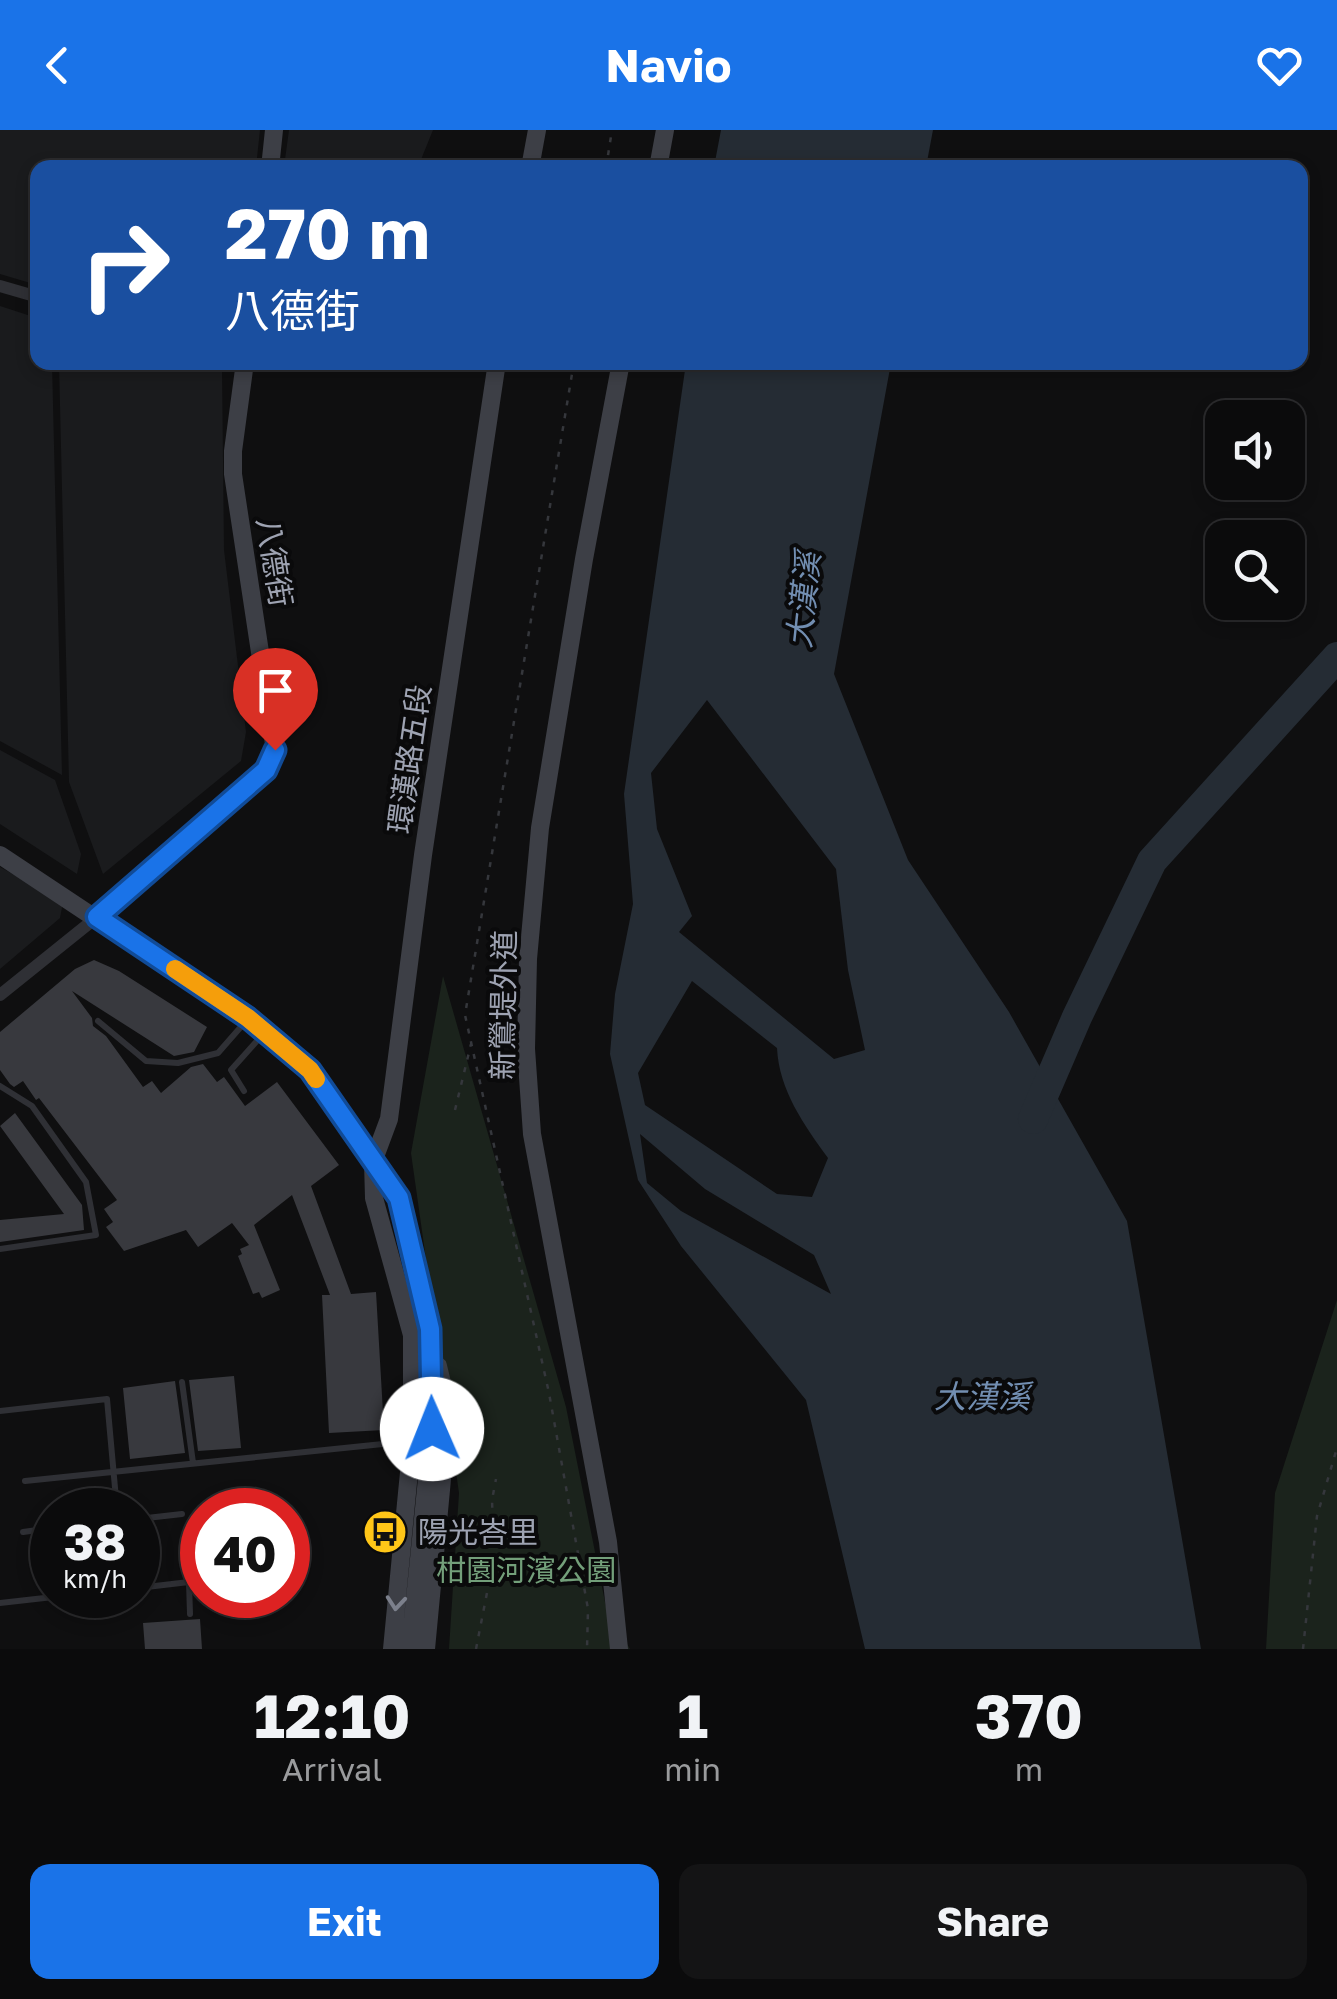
<!DOCTYPE html>
<meta charset="utf-8">
<style>
:root{--surface:#0b0b0c;--page:#141415;--text:#f1f3f6;--muted:#9a9b9d;--line:#2b2b2d;--accent:#1a73e8}
body{margin:0;font-family:"Golos Text","Noto Sans TC",sans-serif;background:var(--page);color:var(--text);height:100vh;display:flex;flex-direction:column;font-size:38px;white-space:nowrap}
*{box-sizing:border-box;margin:0}
p{font-size:32px;color:var(--muted)}
.icon{flex:none;width:55px;height:55px;fill:none;stroke:currentColor;stroke-width:2;stroke-linecap:round;stroke-linejoin:round}
.map{position:relative;height:1519px;overflow:hidden}
.drawer{display:flex;flex-direction:column;background:var(--surface);flex:1}
.drawer>*{flex:none}
.top-card{position:absolute;left:30px;top:30px;width:1278px;height:210px;border-radius:20px;box-shadow:0 5px 15px #0003,0 0 0 2px var(--line);background:#1a4fa0;color:#fff;overflow:hidden}
.tools{position:absolute;left:1205px;top:270px;display:grid;gap:20px}
.tools a{display:grid;place-items:center;width:100px;height:100px;border-radius:20px;background:var(--surface);box-shadow:0 5px 15px #0003,0 0 0 2px var(--line);font-size:50px}
.speed{position:absolute;left:30px;top:1358px;display:flex;gap:20px;font-size:50px;font-weight:700;text-align:center}
.speed>*{display:grid;place-content:center;width:130px;height:130px;border-radius:50%;background:var(--surface);box-shadow:0 5px 15px #0003,0 0 0 2px var(--line);line-height:1}
.speed small{font-size:25px;font-weight:400}
.speed .limit{border:15px solid #d22;background:#fff;color:#111}
.pin{position:absolute;display:grid;place-items:center;width:85px;height:85px;color:#fff;margin:-102px -42px;border-radius:50% 50% 50% 0;rotate:-45deg;box-shadow:0 0 10px #0007}
.pin .icon{rotate:45deg}
.me{position:absolute;width:110px;margin:-55px;rotate:359deg;stroke-linejoin:round;filter:drop-shadow(0 0 8px #0008)}
.turn{display:flex;align-items:center;gap:35px;height:210px;padding:0 30px;font-size:45px}
.turn .icon{width:130px;height:130px;stroke-width:2.5}
.turn b{display:block;font-size:70px;line-height:85px}
.eta{display:flex;justify-content:space-evenly;align-items:center;height:170px;text-align:center}
.eta b{font-size:60px;font-weight:700;line-height:70px}
.primary-button{display:flex;gap:20px;margin-top:auto;padding:20px 30px}
.primary-button a{flex:1;height:115px;border-radius:20px;background:var(--accent);color:#fff;font-size:40px;font-weight:700;line-height:115px;text-align:center}
.primary-button a+a{background:var(--page);color:var(--text)}
header{display:flex;justify-content:space-between;align-items:center;height:130px;padding:0 30px;background:var(--accent);color:#fff;font-size:45px;font-weight:700}
.map>svg:first-child{display:block}
.built{fill:#1a1b1d}
.green{fill:#1b231c}
.water{fill:#252c34;fill-rule:evenodd}
.lines{fill:none;stroke-linecap:round;stroke-linejoin:round}
.river{stroke:#252c34;stroke-width:30}
.building{fill:#38393e}
.path{stroke:#35373c;stroke-width:2.5;stroke-dasharray:5 8;stroke-linecap:butt}
.lane{stroke:#2f3035;stroke-width:6}
.street{stroke:#2f3035;stroke-width:12}
.secondary{stroke:#3d3f46;stroke-width:18}
.oneway{stroke:#7c808c}
.route-casing{stroke:#114b97;stroke-width:25}
.route{stroke:#1a73e8;stroke-width:18}
.slow{stroke:#f59e0b;stroke-width:18}
.labels{text-anchor:middle;dominant-baseline:central;stroke-width:8;stroke-linejoin:round;paint-order:stroke}
.street-label{font-size:30px;fill:#9ea3b2;stroke:#0a0a0b}
.poi-label{font-size:30px;fill:#9ea3b2;stroke:#0a0a0b;text-anchor:start}
.park-label{font-size:30px;fill:#739f7a;stroke:#0a0a0b}
.water-label{font-size:32px;font-style:italic;fill:#728eb1;stroke:#0a0a0b}
</style>
<header><svg class="icon" aria-label="back" viewBox="0 0 24 24"><path d="M15 5l-7 7 7 7"/></svg>Navio<svg class="icon" aria-label="heart" viewBox="0 0 24 24"><path d="M12 20l-8-8c-3-5 5-10 8-4 3-6 11-1 8 4z"/></svg></header>
<div class="map">
<svg width="1337" height="1519" viewBox="0 0 1337 1519">
<rect width="100%" height="100%" fill="#0f0f10"/>
<path class="built" d="M0 0H260L256 37 38 38 37 155 0 144Z
M289 0H433L418 37H284Z
M0 176 37 188 38 232 52 233 62 645 0 611Z
M216 232 222 239 224 420 246 602 241 631 103 744 69 652 59 233Z
M0 620 55 650 81 724 77 744 0 694Z
M0 737 63 772 60 788 0 839Z"/>
<path class="green" d="M443 846 566 1277 607 1482 630 1519H449L459 1363 411 1023Z
M1337 1170V1519H1266L1275 1363Z"/>
<path class="water" d="M721 0H933L926 37H714Z
M686 233H891L834 544 908 730 1009 882 1127 1091 1201 1519H865L806 1270 681 1116 638 1050 610 924 615 864 633 774 624 664ZM707 570 836 739 848 840 865 920 834 929 679 802 692 786 657 699 651 643ZM692 851 777 918C779 960 804 995 828 1028L812 1067 777 1064 645 975 638 943ZM640 1004 705 1059 814 1125 831 1164 681 1081 647 1053Z"/>
<g class="lines">
<path class="river" d="M1033 989 1077 887 1152 731 1337 527"/>
</g>
<path class="building" d="M94 830 119 841 207 897 194 922 174 926 72 861 92 888 93 896 106 906 143 957 152 951 161 963 191 937 203 934 217 952 224 947 245 976 277 952 339 1035 311 1056 351 1164 376 1162 384 1300 329 1303 322 1165H330L292 1065 254 1095 280 1160 262 1168 259 1162 253 1164 238 1126 242 1124 240 1119 249 1115 232 1093 198 1117 186 1100 124 1121 106 1097 113 1092 104 1079 117 1070 39 968 36 970 23 951 14 957 10 954 0 940V902L75 839Z
M15 983 82 1075 84 1100 0 1112V1090L64 1084 0 996Z
M234 1246 241 1318 198 1321 189 1250Z
M175 1251 185 1323 130 1329 123 1258Z
M200 1489 202 1519H145L143 1493Z"/>
<g class="lines">
<path class="path" d="M606 38 612 0
M574 232 465 885 549 1263 588 1479 587 1519
M455 980 471 914
M476 1519 494 1427 492 1370 496 1349
M1303 1519 1317 1386 1337 1318"/>
<path class="lane" d="M98 891 146 931 178 933 218 923 246 891
M0 956 32 976 86 1052 96 1105 0 1119
M244 961 231 940 264 903
M182 1252 193 1333
M0 1281 107 1269 117 1380
M25 1351 412 1311
M138 1389 182 1384
M23 1402 52 1398
M138 1458 189 1452 190 1484
M0 1473 71 1465"/>
<path class="street" d="M0 156 38 167
M0 865 97 787"/>
<path class="secondary" d="M270 38 274 0
M530 38 537 0
M658 38 665 0
M0 725 265 901 310 940 399 1067 430 1199 432 1299 410 1519
M97 787 265 640 275 621 233 344V321L245 232
M392 1519 412 1311V1205L374 1068 373 1032 389 989 423 725 497 232
M426 1519 444 1328V1261L438 1236
M619 1519 608 1412 532 1004 526 919 528 829 540 698 584 429 621 232"/>
</g>
<defs><path id="oneway-chevron" d="M-2-3.5L2.5 0L-2 3.5" fill="none" stroke-width="1.6" stroke-linecap="round" stroke-linejoin="round" transform="scale(2.5)"/></defs>
<use class="oneway" href="#oneway-chevron" transform="translate(396 1473) rotate(95)"/>
<g class="lines">
<defs>
<path id="route" d="M275 620 266 640 97 787 248 888 310 940 399 1068 430 1199 432 1299"/>
</defs>
<use href="#route" class="route-casing"/>
<use href="#route" class="route"/>
<path class="slow" d="M175 839 248 888 310 940 316 949"/>
</g>
<defs>
<symbol id="bus-disc" viewBox="-11 -11 22 22"><circle r="9.5" fill="#ffc618" stroke="#0a0a0b"/><path d="M-5-6H5V4H4V6H2V4H-2V6H-4V4H-5ZM-3.5-4V0h7V-4ZM-3.5 1.2v1.5H-2V1.2ZM2 1.2v1.5H3.5V1.2Z" fill="#111"/></symbol>
</defs>
<g fill-rule="evenodd">
<use href="#bus-disc" x="360" y="1377" width="50" height="50"/>
</g>
<g class="labels">
<g class="street-label">
<text transform="translate(275 432) rotate(81)">八德街</text>
<text transform="translate(409 629) rotate(-82)">環漢路五段</text>
<text transform="translate(503 875) rotate(-89)">新鶯堤外道</text>
</g>
<g class="poi-label">
<text x="418" y="1402">陽光峇里</text>
</g>
<g class="park-label">
<text x="526" y="1440">柑園河濱公園</text>
</g>
<g class="water-label">
<text transform="translate(803 470) rotate(-84)">大漢溪</text>
<text x="982" y="1266">大漢溪</text>
</g>
</g>
</svg>
<div class="tools">
<a><svg class="icon" aria-label="sound" viewBox="0 0 24 24"><path d="M4 9h4l5-4v14l-5-4H4zM17 9q2 3 0 6"/></svg></a>
<a><svg class="icon" aria-label="search" viewBox="0 0 24 24"><circle cx="10" cy="10" r="6"/><path d="M15 15l6 6"/></svg></a>
</div>
<div class="speed"><div>38<small>km/h</small></div><div class="limit">40</div></div>
<div class="pin" style="left:275px;top:620px;background:#d93025"><svg class="icon" aria-label="arrive" viewBox="0 0 24 24"><path d="M6 21V4h12l-3 4 3 4H6"/></svg></div>
<svg class="me" style="left:432px;top:1299px" viewBox="-20 -20 40 40"><circle r="19" fill="#fff"/><path d="M0-13L10 11 0 6-10 11z" fill="#1a73e8"/></svg>
<div class="top-card">
<div class="turn"><svg class="icon" aria-label="right" viewBox="0 0 24 24"><path d="M7 20v-9h11M14 6l5 5-5 5"/></svg><div><b>270 m</b>八德街</div></div>
</div>
</div>
<section class="drawer">
<div class="eta">
<div><b>12:10</b><p>Arrival</p></div>
<div><b>1</b><p>min</p></div>
<div><b>370</b><p>m</p></div>
</div>
<div class="primary-button"><a>Exit</a><a>Share</a></div>
</section>
